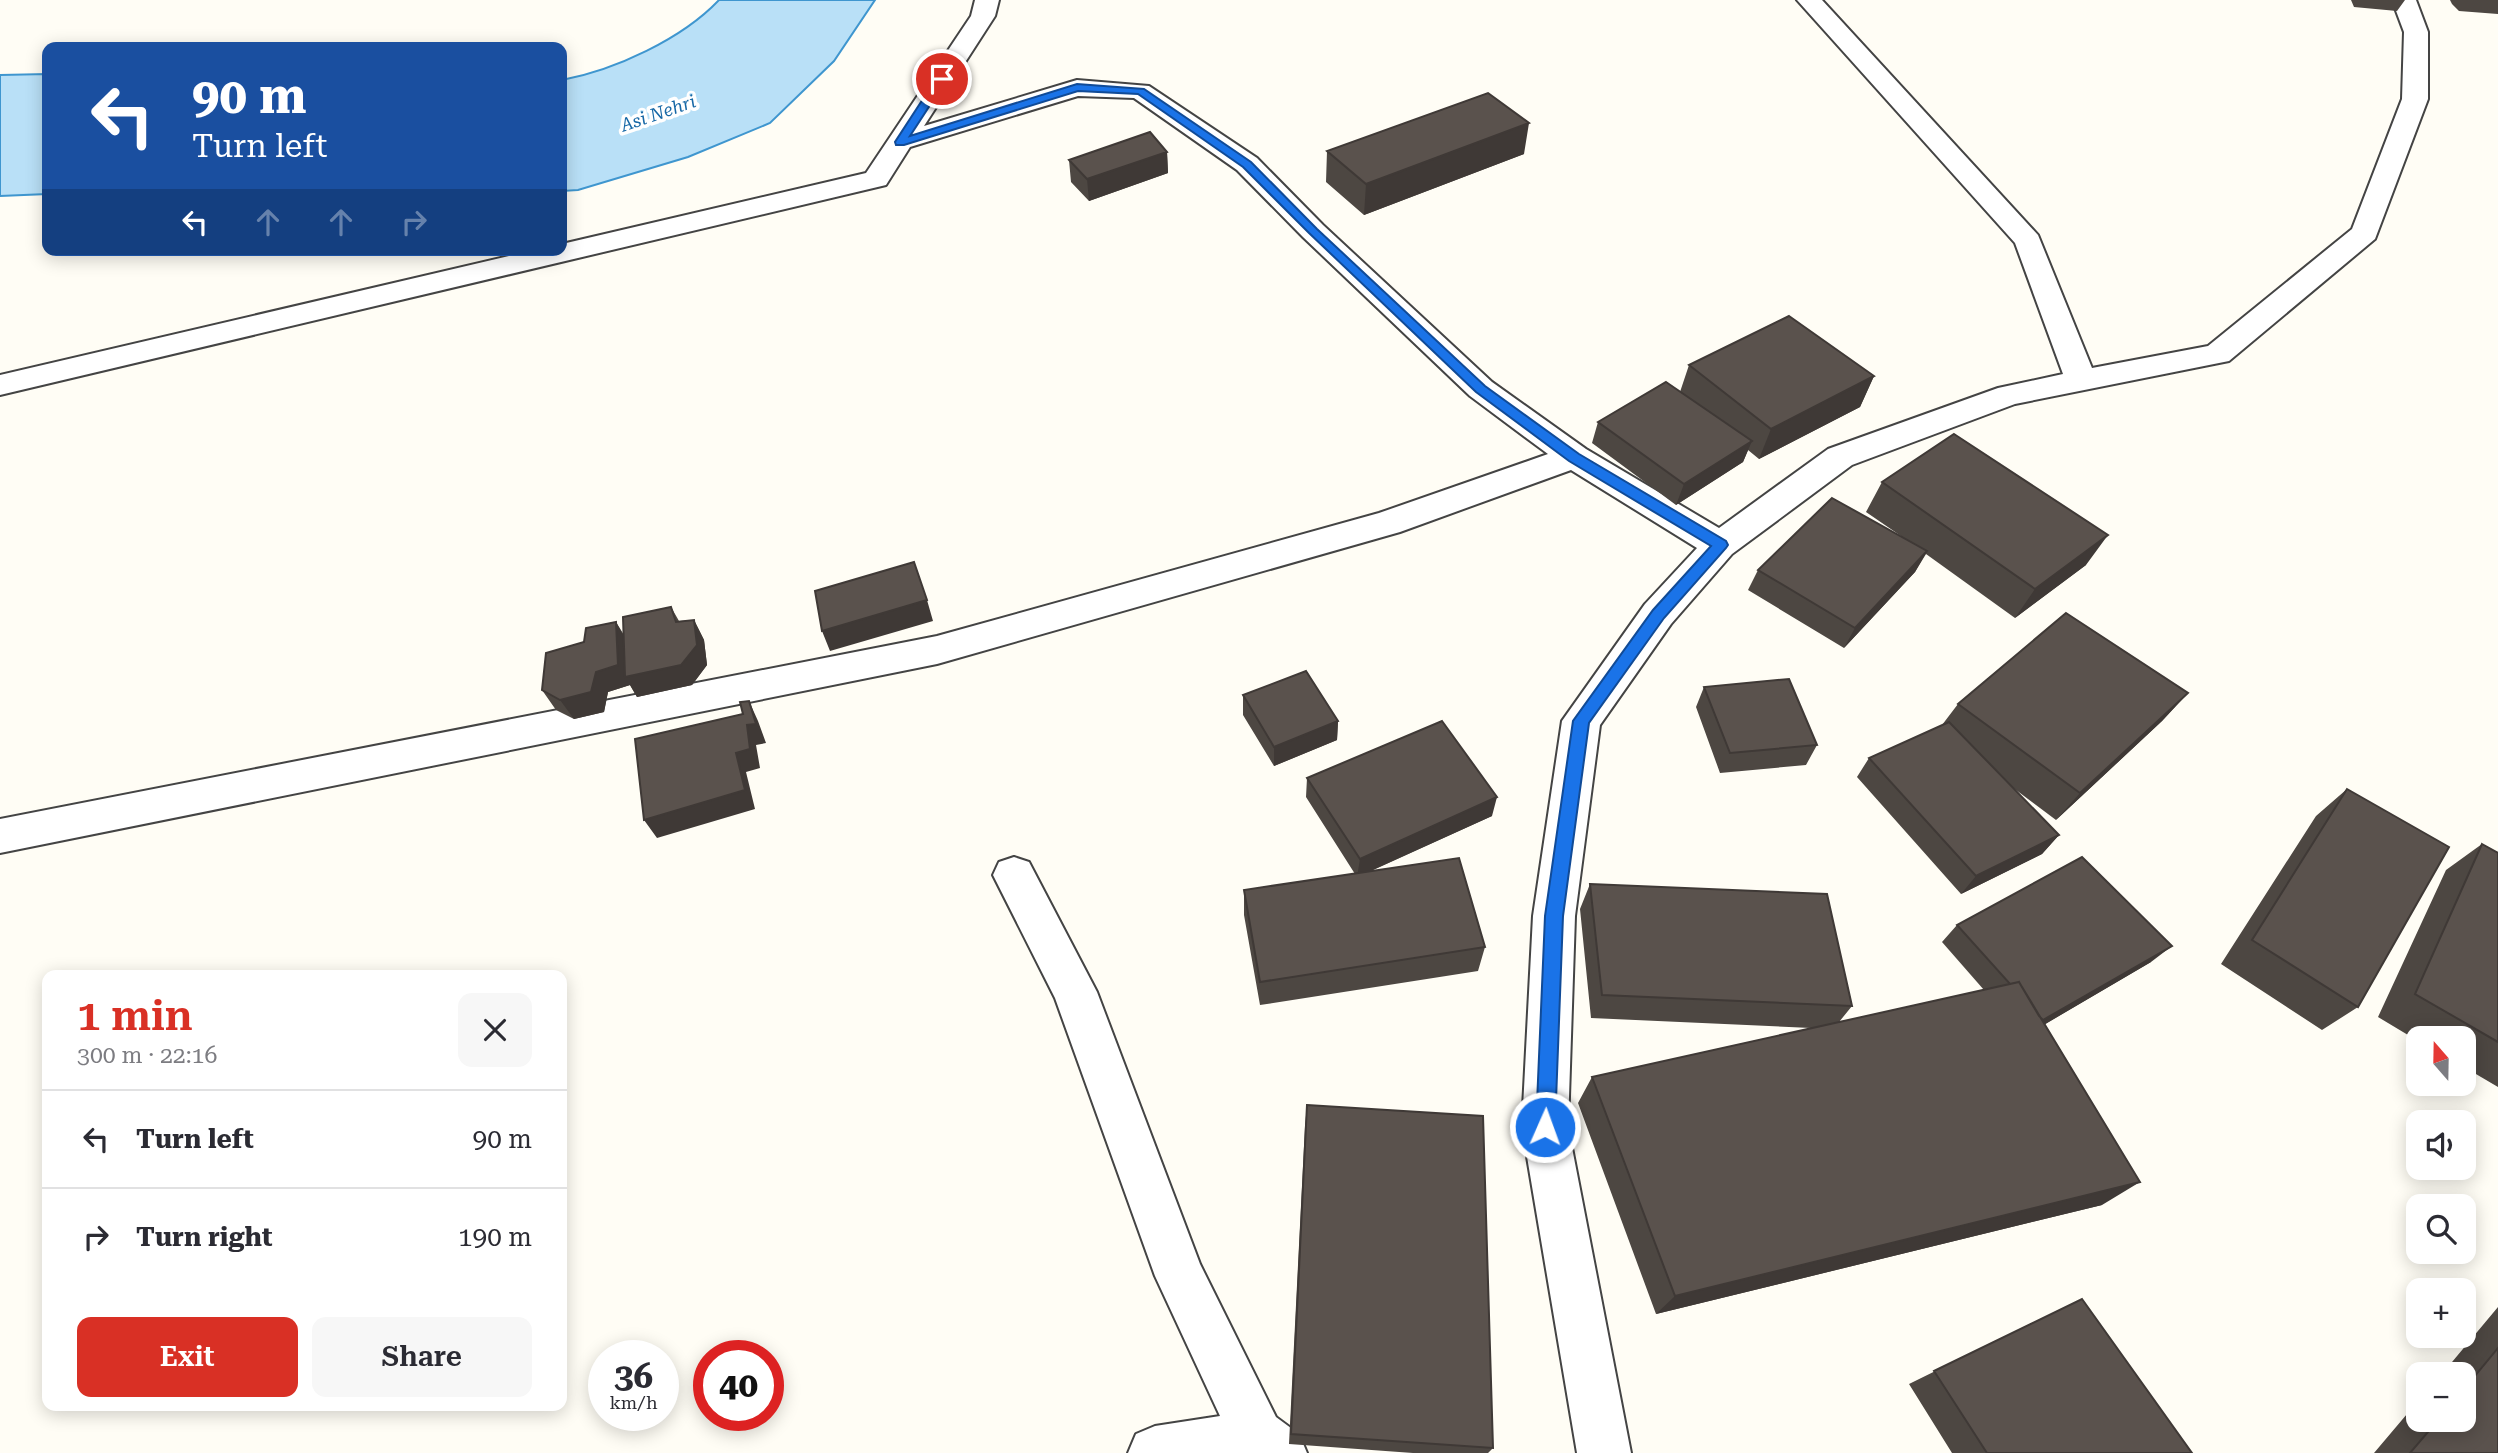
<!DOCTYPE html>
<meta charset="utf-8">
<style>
:root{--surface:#fff;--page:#f7f7f7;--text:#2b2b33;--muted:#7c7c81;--line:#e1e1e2;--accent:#d93025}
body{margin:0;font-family:"Roboto Serif",serif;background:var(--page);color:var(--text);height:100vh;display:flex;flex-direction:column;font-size:26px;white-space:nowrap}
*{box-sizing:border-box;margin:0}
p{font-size:23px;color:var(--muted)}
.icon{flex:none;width:38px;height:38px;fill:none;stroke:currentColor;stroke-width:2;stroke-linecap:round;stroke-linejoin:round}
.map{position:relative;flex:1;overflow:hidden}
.sheet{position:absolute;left:42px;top:970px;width:525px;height:441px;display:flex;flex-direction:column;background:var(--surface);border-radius:14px;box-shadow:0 4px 18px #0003}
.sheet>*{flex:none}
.top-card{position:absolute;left:42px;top:42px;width:525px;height:214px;border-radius:14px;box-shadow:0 4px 18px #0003;background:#1a4fa0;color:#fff;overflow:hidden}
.needle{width:46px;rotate:340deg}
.tools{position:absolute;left:2406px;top:1026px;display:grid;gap:14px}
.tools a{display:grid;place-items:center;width:70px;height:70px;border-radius:14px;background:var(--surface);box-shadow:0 4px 18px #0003;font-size:35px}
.speed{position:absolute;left:588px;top:1340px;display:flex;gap:14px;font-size:35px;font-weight:700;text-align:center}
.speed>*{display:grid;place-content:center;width:91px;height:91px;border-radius:50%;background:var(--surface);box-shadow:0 4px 18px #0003;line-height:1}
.speed small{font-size:18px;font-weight:400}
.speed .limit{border:10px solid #d22;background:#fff;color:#111}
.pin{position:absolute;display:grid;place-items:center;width:60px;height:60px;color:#fff;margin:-30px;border:4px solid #fff;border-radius:50%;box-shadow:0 2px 7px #0007}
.me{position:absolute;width:77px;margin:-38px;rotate:2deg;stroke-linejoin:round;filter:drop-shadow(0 0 5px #0008)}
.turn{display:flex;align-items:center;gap:24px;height:147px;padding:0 35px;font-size:32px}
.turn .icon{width:91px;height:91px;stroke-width:2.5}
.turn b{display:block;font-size:49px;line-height:60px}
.lanes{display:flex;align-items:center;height:66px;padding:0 35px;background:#0003;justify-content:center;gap:35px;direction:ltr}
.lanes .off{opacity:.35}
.round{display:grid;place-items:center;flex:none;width:74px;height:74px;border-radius:14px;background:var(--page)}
.headline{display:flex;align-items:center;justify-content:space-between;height:119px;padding:0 35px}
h1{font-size:42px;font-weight:600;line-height:52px;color:var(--accent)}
.primary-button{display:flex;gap:14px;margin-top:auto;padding:14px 35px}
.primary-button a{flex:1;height:80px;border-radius:14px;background:var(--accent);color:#fff;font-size:28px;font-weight:600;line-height:80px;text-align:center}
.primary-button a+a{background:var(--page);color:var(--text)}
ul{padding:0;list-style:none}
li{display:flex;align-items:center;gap:21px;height:98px;padding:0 35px;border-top:2px solid var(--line)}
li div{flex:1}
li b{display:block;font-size:26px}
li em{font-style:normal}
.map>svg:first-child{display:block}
.water{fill:#b9e0f7;stroke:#3f96cf;stroke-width:2}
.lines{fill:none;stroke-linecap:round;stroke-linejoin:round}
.minor-casing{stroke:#444;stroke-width:4}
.minor{fill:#fff;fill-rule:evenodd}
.wall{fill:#4d4742}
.shaded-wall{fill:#3f3936}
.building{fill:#5a524d;stroke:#3f3936;stroke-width:2}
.route{fill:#1a73e8;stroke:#114b97;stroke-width:2}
.labels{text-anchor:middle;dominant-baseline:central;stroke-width:7;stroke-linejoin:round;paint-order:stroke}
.far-water-label{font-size:18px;font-style:italic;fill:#1768a6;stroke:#fff}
</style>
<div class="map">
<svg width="2498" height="1453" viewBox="0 0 2498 1453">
<rect width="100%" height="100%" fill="#fffdf5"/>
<path class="water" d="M719 0H875L834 61 770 123 688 157 578 190 562 191V80C615 70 682 39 719 0Z
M47 74V194L0 196V75Z"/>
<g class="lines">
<defs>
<path id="minor" d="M975 0H999L995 16 924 126 1077 80 1149 86 1257 158 1323 225 1492 382 1586 449 1719 528 1828 449 1998 388 2063 374 2015 243 1797 0H1822L2038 235 2092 368 2208 346 2352 229 2402 99 2404 32 2392 0H2416L2428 32V99L2375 239 2229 361 2015 404 1852 465 1732 554 1671 624 1600 725 1575 916 1568 1127 1631 1453H1577L1522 1127 1533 916 1562 721 1645 604 1697 548 1571 470 1400 532 937 664 0 853V819L937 636 1379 513 1548 454 1470 396 1303 237 1237 170 1134 98 1078 96 910 147 886 185 0 395V375L535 250H562V244L866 173 971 16Z
M1014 857 1029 862 1097 992 1200 1264 1276 1417 1299 1434 1307 1453H1128L1136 1434 1155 1426 1220 1416 1155 1276 1055 998 993 875 999 862Z"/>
</defs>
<use href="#minor" class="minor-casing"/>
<use href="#minor" class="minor"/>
</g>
<path class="wall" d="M2351 0H2405L2397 11 2354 7Z
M2450 0H2498V14L2459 11 2452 4Z
M1327 151 1524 154 1364 215 1326 182Z
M1167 152 1168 173 1089 201 1071 182 1069 160Z
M1689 365 1874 376 1860 407 1759 459 1748 450 1743 462 1676 505 1592 443 1598 422 1680 392Z
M1882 482 2086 565 2015 618 1926 554 1915 572 1844 648 1748 590 1758 570 1901 536 1866 512Z
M671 607 679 621 694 620 704 640 707 665 692 685 637 697 630 685 608 692 604 712 574 719 556 710 542 690 584 642 616 622 624 635Z
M1704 687 1817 745 1806 765 1720 773 1696 707Z
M2188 693 2162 721 2056 820 2012 787 2059 835 2042 854 1961 894 1857 777 1869 758 1942 725 1958 704Z
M1243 695 1338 721 1337 740 1274 766 1243 715Z
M1307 778 1492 816 1371 871 1485 947 1478 971 1260 1005 1244 915V890L1355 874 1306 797Z
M2347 789 2358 1007 2322 1030 2221 964 2316 816Z
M2482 844 2498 853V1087L2464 1067V1038H2418V1041L2378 1017 2446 870Z
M1590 884 1852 1006 1839 1022 1984 990 1942 942 1957 925 2151 962 2045 1024 2102 1205 1656 1314 1578 1103 1592 1077 1811 1028 1591 1018 1580 909Z
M1307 1105 1493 1448 1488 1453H1413L1289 1444 1305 1126Z
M2082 1299 2192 1453H1952L1909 1384Z
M2498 1307V1453H2374L2418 1401V1419H2464V1374H2442Z"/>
<path class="shaded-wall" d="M1529 123 1524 154 1364 215 1366 184Z
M1167 152 1168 173 1089 201 1087 179Z
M1874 376 1860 407 1759 459 1771 429Z
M1752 441 1743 462 1676 505 1684 484Z
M2108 535 2086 565 2015 618 2035 589Z
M1927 551 1915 572 1844 648 1855 628Z
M927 600 933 621 830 651 822 631Z
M694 620 704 640 707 665 692 685 637 697 630 685 608 692 604 712 574 719 560 700 596 672 616 622 627 642Z
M2188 693 2162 721 2056 820 2080 793Z
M749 701 758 721 766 743 756 745 760 768 746 772 755 809 657 838 644 820 736 753 747 725Z
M1338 721 1337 740 1274 766V747Z
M1497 797 1492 816 1357 877 1360 859Z
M2059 835 2042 854 1961 894 1976 876Z
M2172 946 2151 962 2025 1036 2043 1020Z
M2140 1182 2102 1205 1656 1314 1675 1296Z"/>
<path class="building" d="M1488 93 1529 123 1366 184 1327 151Z
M1150 132 1167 152 1087 179 1069 160Z
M1789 316 1874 376 1771 429 1689 365Z
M1666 382 1752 441 1684 484 1598 422Z
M1954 434 2108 535 2035 589 1882 482Z
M1832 498 1927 551 1855 628 1758 570Z
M914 562 927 600 822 631 815 591Z
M671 607 676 622 694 620 697 645 681 665 625 677 623 617Z
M2066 613 2188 693 2080 793 1958 704Z
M616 622 618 665 596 672 591 692 560 700 542 690 546 653 584 642 586 628Z
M1306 671 1338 721 1274 747 1243 695Z
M1789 679 1817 745 1730 753 1704 687Z
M749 701 756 724 747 725 750 749 736 753 745 790 644 820 635 739 743 714 740 702Z
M1442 721 1497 797 1360 859 1307 778Z
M1949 722 2059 835 1976 876 1869 758Z
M2347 789 2449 847 2358 1007 2252 940Z
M2482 844 2498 853V1042L2415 994Z
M2082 857 2172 946 2043 1020 2039 1016 2019 982 2010 984 1957 925Z
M1459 858 1485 947 1260 982 1244 890Z
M1590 884 1827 894 1852 1006 1602 995Z
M2019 982 2140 1182 1675 1296 1592 1077Z
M1307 1105 1483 1116 1493 1448 1291 1434Z
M2082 1299 2192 1453H1987L1934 1371Z
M2498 1348V1453H2410L2439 1419H2464V1389Z"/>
<path class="route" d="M942 76 947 79 910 136 1077 84 1144 89 1251 162 1317 229 1485 386 1579 454 1726 541 1728 545 1726 548 1664 618 1589 723 1563 916 1555 1127 1552 1134 1545 1137 1539 1134 1536 1127 1545 916 1573 721 1653 610 1711 546 1569 461 1476 392 1309 233 1243 167 1138 94 1078 91 904 145H896L895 142 936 79Z"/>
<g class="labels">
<g class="far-water-label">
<text transform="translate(658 113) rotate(-19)">Asi Nehri</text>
</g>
</g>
</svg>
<div class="tools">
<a><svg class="needle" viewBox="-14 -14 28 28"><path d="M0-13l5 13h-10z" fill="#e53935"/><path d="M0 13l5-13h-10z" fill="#7c7c81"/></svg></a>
<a><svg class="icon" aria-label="sound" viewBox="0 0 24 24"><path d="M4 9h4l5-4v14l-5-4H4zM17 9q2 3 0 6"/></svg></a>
<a><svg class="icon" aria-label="search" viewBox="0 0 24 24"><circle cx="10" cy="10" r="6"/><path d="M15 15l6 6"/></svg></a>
<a>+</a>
<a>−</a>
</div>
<div class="speed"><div>36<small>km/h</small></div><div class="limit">40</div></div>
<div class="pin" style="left:942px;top:79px;background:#d93025"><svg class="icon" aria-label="arrive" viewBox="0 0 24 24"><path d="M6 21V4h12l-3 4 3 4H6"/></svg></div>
<svg class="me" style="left:1545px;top:1127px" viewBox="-20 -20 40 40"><circle r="17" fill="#1a73e8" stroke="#fff" stroke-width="3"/><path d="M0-11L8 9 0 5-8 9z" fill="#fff"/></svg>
<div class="top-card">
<div class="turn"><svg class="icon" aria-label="left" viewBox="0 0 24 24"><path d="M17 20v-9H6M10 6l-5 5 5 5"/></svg><div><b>90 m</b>Turn left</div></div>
<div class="lanes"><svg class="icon" aria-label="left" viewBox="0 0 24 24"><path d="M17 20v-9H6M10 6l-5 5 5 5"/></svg><svg class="icon off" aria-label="ahead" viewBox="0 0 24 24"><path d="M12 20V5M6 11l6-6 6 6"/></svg><svg class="icon off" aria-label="ahead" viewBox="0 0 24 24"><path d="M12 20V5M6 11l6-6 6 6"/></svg><svg class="icon off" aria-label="right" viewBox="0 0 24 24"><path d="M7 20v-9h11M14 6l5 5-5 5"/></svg></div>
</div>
<section class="sheet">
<div class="headline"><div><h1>1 min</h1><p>300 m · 22:16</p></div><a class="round"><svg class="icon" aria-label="close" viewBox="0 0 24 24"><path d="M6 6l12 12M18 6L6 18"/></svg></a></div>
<ul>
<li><svg class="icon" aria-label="left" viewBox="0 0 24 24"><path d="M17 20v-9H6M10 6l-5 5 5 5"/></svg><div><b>Turn left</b></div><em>90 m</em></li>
<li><svg class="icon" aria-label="right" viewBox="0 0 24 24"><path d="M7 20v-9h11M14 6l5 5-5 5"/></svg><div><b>Turn right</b></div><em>190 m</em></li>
</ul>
<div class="primary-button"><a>Exit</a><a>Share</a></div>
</section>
</div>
